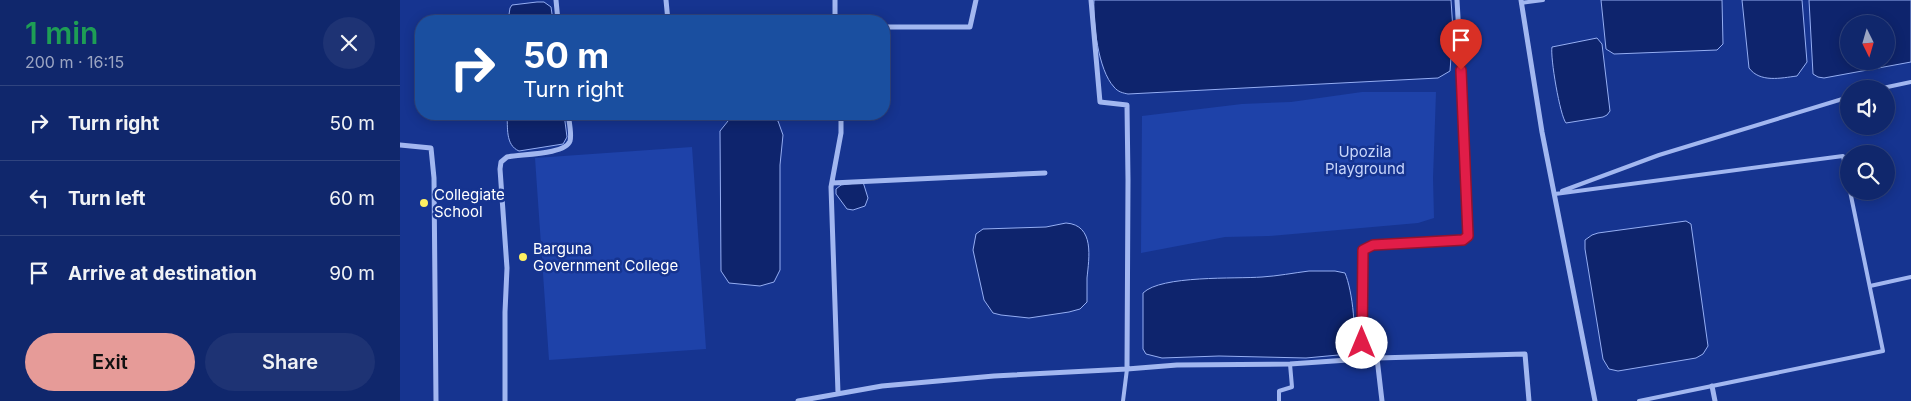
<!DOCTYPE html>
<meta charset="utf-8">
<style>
:root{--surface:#10276c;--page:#1e3374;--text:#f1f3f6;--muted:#9ca5c2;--line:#30447f;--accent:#e69b98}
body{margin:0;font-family:Inter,sans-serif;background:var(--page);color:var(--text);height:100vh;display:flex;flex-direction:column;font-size:19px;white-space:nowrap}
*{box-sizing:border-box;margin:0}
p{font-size:16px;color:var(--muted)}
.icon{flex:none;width:28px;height:28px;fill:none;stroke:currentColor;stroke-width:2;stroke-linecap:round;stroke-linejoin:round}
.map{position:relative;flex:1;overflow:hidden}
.side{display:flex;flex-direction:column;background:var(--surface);width:400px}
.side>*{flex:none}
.top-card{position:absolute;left:15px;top:15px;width:475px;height:105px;border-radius:20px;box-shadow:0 2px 12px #0003,0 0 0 1px var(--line);background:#1a4fa0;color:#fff;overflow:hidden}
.needle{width:32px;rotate:175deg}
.controls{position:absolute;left:1440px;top:15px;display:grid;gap:10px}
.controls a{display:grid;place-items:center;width:55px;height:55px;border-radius:50%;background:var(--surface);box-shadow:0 2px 12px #0003,0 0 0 1px var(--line);font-size:25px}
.pin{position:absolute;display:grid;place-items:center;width:42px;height:42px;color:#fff;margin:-51px -21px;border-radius:50% 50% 50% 0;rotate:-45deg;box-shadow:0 0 5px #0007}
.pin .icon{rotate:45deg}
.me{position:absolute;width:55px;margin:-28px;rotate:0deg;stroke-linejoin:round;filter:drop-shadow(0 0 4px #0008)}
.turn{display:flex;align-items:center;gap:18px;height:105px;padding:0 25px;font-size:22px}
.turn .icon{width:65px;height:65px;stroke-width:2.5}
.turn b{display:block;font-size:35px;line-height:42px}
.round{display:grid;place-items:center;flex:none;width:52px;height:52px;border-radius:26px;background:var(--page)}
.head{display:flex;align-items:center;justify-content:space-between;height:85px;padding:0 25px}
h1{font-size:30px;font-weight:600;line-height:38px;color:#1e9e55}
.button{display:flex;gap:10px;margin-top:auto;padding:10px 25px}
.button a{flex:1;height:58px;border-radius:30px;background:var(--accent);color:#111;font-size:20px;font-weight:600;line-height:58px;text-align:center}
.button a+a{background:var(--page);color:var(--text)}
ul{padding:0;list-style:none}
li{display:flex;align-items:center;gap:15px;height:75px;padding:0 25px;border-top:1px solid var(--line)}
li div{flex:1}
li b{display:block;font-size:19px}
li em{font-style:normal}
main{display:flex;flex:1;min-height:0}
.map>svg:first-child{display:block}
.green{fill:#1e42a9}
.water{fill:#0e246d;stroke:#95aef3;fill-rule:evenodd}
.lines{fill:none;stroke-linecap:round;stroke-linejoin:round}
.service{stroke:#a2b7f0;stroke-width:4}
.minor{stroke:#a2b7f0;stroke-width:5}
.route-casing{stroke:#92132f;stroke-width:12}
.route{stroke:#e11d48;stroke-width:9}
.poi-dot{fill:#fff062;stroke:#163490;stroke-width:2}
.labels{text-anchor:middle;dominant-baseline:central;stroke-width:5;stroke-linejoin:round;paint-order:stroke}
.park-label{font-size:15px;fill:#c9d6fb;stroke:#163490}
.poi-label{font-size:15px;fill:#fff;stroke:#163490;text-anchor:start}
</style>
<main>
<section class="side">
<div class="head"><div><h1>1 min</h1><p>200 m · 16:15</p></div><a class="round"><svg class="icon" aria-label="close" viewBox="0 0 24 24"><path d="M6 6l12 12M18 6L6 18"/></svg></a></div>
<ul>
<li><svg class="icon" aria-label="right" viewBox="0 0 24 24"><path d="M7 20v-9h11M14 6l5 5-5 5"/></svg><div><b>Turn right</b></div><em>50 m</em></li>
<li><svg class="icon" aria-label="left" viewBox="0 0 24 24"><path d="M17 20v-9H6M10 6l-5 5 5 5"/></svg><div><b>Turn left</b></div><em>60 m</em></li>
<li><svg class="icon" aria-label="arrive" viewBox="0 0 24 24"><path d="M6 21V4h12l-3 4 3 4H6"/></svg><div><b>Arrive at destination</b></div><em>90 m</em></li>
</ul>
<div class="button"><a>Exit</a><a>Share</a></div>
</section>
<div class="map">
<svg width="1511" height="401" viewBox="0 0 1511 401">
<rect width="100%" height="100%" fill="#163490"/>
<path class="green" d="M962 92H1036L1033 178 1034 218 1018 223 869 236 825 237 741 253 742 116 842 104 891 102Z
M292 147 306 349 149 360 135 158Z"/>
<path class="water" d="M694 0H1051L1053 30 1050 71 1038 78 728 94C723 93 718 92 714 87 698 70 693 23 694 0Z
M1201 0H1322L1323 44 1317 50 1214 54 1206 49Z
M1342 0H1402L1407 62 1397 76C1381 78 1360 83 1349 68Z
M1409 0H1511V62L1424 78 1418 77 1413 74ZM1449 24H1486V61H1449Z
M137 2H144L151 7 153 21H108L110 8 112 5Z
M1197 38 1202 44 1210 111 1207 115 1203 117 1166 123C1160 116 1150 57 1152 47Z
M107 114H164L167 137 163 144 119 151C105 145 108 127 107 114Z
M342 114H366L378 121 383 135 380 165V270L374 282 360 286 329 283 321 271 320 131 332 116Z
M463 182 468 198 465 206 453 210 447 209 436 194V189L441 185Z
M1286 221 1291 224 1308 346 1303 354 1296 358 1218 371 1209 369 1203 359 1185 249V240L1192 235 1198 233Z
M666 223C695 225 689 258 687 278 687 286 687 294 687 302L680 309 669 312 629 318 601 315 593 313 584 300 573 250 576 234 583 229 646 227Z
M909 271H935L945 273C952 289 959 339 949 354L906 358 819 356 762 358 746 354 743 349V293C761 275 836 279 862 277 878 276 893 273 909 271Z"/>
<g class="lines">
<path class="service" d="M1121 3 1143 0
M1478 89 1511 82
M1162 191 1259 155 1449 97
M1155 194 1443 156 1449 185
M1470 286 1511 277
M723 401 727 369
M879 401V391L892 387 890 364
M1239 401 1483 351 1450 191"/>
<path class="minor" d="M156 0 158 21
M266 0 268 21
M691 0 700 102 727 105 728 180 727 369
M1121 0 1142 132 1195 401
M435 21V0
M484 27H570L576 0
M0 145 31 148 34 178 36 401
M432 183 645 173
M977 358 1125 354 1129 401
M962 360 963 250 973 245 1063 240 1068 236 1063 105 1057 0
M1312 386 1315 401
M438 393 431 187 441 133V114
M105 401V312L107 268 100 169 101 162 107 157C120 154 165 155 170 141 172 134 169 121 168 114
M398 401 482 386 594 376 727 369 777 365 890 364 977 358 982 401"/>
</g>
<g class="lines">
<defs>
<path id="route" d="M962 343 963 250 973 245 1063 240 1068 236 1061 70"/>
</defs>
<use href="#route" class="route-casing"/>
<use href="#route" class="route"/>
</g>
<g class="poi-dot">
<circle cx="24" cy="203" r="5"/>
<circle cx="123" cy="257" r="5"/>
</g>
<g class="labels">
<g class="park-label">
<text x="965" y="151">Upozila<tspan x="965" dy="17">Playground</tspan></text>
</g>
<g class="poi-label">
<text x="34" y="194">Collegiate<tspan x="34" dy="17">School</tspan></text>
<text x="133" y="248">Barguna<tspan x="133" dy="17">Government College</tspan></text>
</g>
</g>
</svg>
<div class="controls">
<a><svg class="needle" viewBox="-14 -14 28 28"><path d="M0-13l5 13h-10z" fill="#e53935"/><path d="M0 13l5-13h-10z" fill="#9ca5c2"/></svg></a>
<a><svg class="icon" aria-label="sound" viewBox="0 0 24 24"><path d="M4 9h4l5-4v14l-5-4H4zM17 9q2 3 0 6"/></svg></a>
<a><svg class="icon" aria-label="search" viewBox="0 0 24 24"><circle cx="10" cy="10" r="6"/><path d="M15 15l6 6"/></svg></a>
</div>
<div class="pin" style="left:1061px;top:70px;background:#d93025"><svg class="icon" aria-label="arrive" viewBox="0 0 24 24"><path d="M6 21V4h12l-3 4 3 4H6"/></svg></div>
<svg class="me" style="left:962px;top:343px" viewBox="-20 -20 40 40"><circle r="19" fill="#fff"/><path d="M0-13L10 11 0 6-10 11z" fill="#e11d48"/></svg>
<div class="top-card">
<div class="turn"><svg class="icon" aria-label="right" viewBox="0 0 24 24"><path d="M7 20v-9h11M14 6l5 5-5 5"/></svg><div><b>50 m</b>Turn right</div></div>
</div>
</div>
</main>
